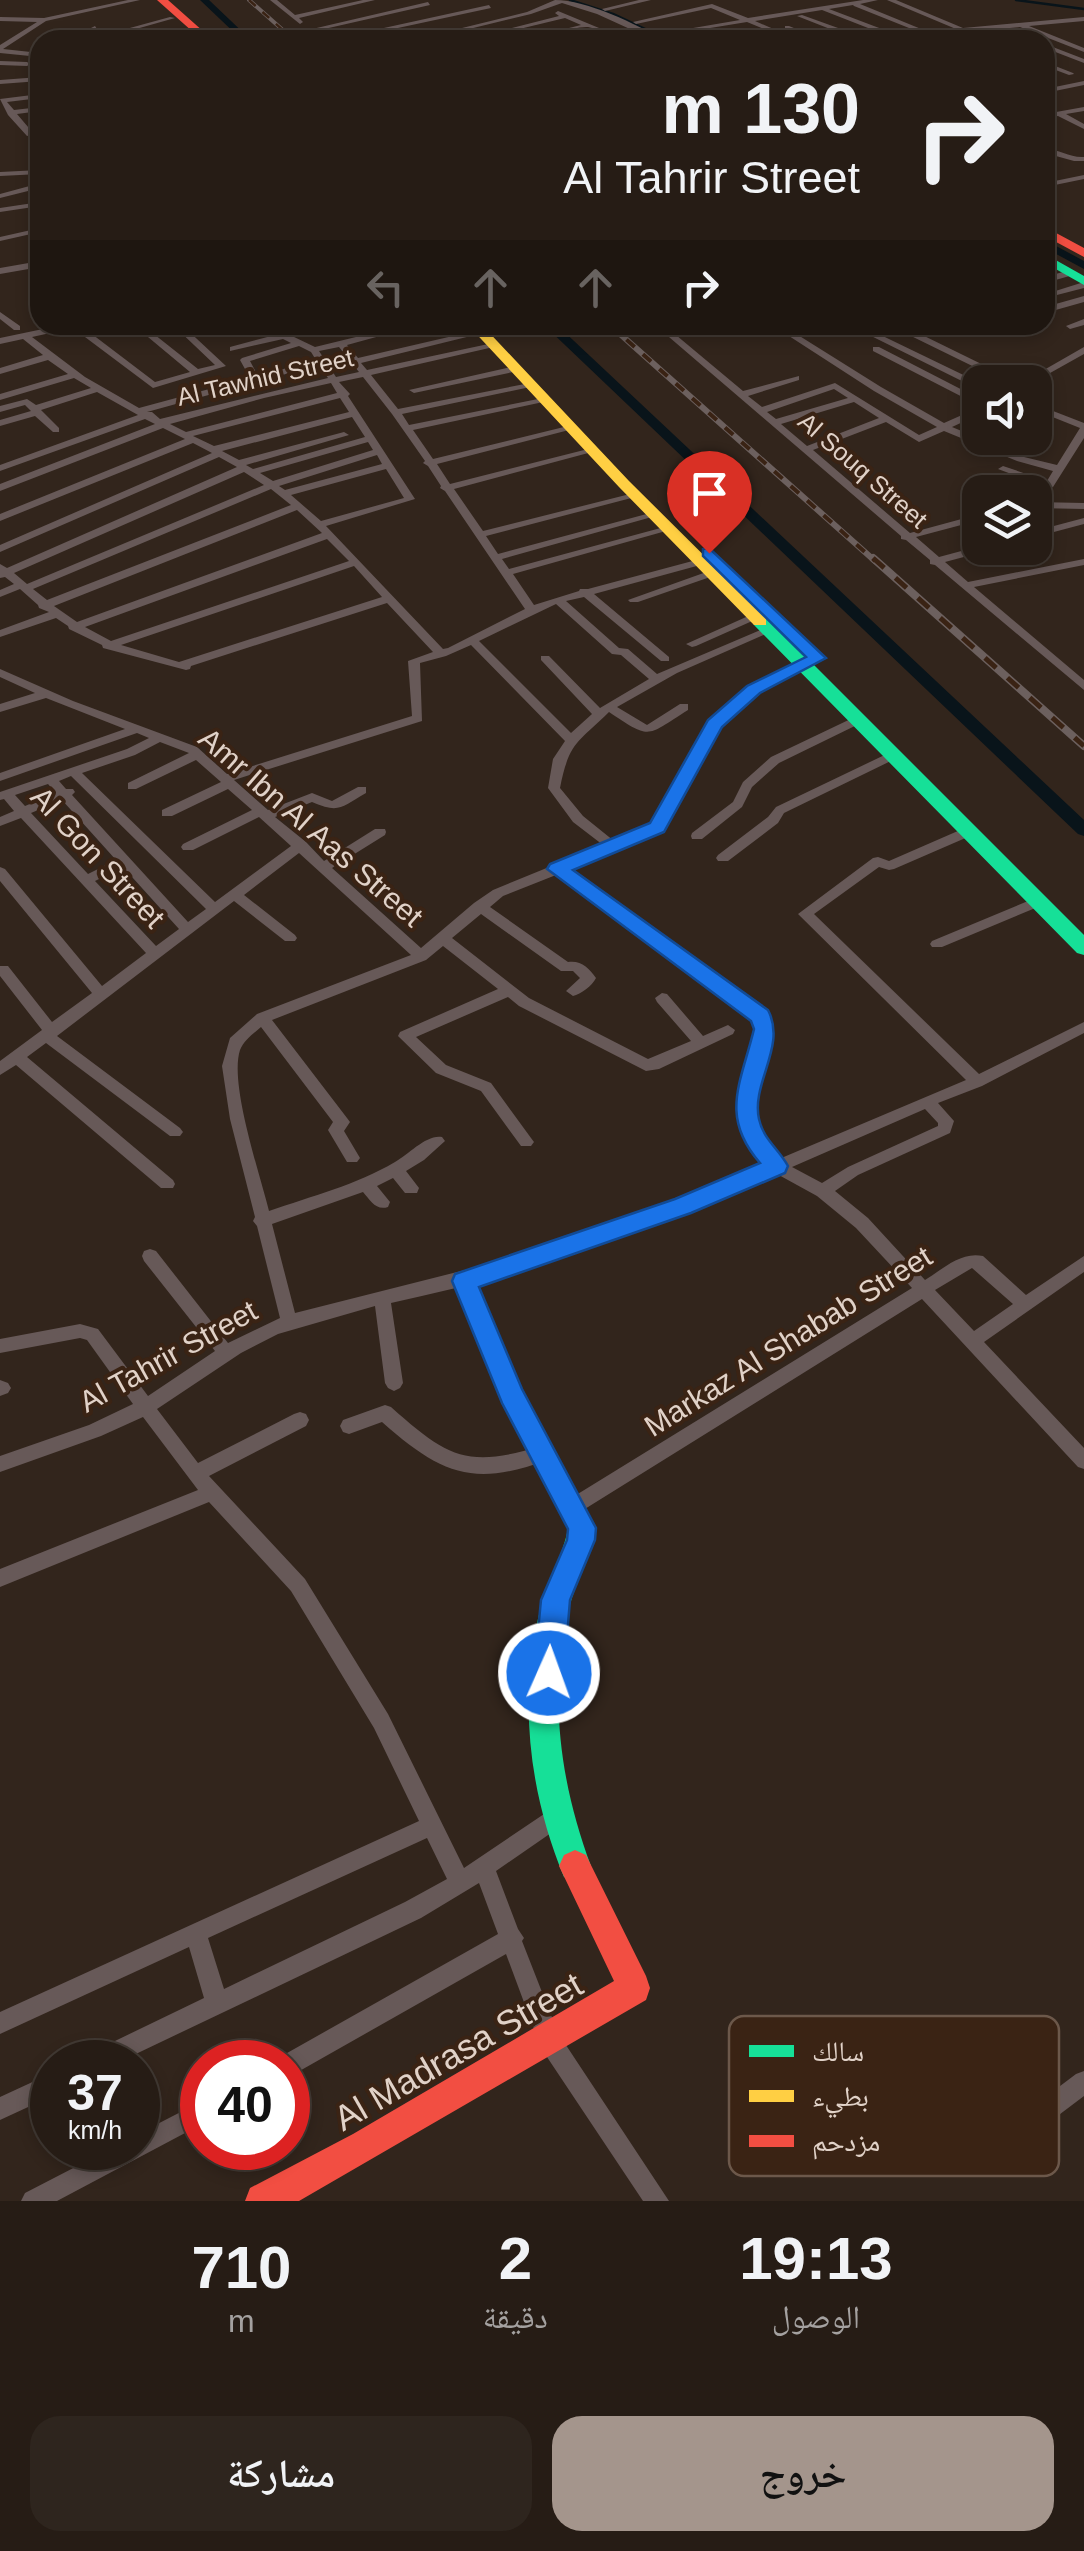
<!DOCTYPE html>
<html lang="ar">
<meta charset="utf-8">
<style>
:root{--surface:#261c15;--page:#2e251e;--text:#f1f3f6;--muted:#a4a1a0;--line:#423a34;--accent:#a4958c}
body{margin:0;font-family:Arial,"Noto Naskh Arabic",sans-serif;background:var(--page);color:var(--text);direction:rtl;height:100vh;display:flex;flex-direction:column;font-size:38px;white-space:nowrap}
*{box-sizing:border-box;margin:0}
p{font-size:32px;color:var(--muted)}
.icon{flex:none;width:55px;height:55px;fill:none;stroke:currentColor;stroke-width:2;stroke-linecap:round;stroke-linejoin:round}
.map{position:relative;height:2201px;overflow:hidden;direction:ltr}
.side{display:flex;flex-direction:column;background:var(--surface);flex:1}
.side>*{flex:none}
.banner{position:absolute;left:30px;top:30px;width:1025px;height:305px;border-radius:30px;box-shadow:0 5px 15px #0003,0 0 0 2px var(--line);direction:rtl;background:#261c15;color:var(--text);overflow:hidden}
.buttons{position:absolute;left:962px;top:365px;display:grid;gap:20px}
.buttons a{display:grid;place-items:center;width:90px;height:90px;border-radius:20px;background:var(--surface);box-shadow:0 5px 15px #0003,0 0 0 2px var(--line);font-size:50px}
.speed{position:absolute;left:30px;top:2040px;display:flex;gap:20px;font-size:50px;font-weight:700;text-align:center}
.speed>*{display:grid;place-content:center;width:130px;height:130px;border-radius:50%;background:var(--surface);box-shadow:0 5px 15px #0003,0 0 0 2px var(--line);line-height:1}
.speed small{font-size:25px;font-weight:400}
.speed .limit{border:15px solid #d22;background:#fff;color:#111}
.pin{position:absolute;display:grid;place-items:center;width:85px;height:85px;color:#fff;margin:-102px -42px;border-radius:50% 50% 50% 0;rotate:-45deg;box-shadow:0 0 10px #0007}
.pin .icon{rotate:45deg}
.me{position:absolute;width:110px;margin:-55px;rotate:2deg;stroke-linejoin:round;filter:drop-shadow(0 0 8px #0008)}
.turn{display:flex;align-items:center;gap:35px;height:210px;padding:0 30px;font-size:45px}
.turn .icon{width:130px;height:130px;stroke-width:2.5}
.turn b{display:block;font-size:70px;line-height:85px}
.lanes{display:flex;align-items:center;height:95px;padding:0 30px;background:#0003;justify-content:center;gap:50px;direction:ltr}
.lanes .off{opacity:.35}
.eta{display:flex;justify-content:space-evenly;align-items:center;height:170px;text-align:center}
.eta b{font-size:60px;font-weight:600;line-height:70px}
.cta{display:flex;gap:20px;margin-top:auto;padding:20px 30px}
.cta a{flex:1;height:115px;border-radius:30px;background:var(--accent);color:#111;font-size:40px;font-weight:600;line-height:115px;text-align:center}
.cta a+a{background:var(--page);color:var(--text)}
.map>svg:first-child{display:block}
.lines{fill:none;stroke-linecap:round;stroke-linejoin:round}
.stream{stroke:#09141a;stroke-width:2.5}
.canal{fill:#09141a;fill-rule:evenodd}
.street{fill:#675958;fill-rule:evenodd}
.fast{fill:#16e098;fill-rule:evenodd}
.slow{fill:#ffcf43;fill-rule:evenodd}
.jam{fill:#f24e42;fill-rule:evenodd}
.rail-far2-casing{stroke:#6c605e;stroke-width:4}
.rail-far1-casing{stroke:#6c605e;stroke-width:6}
.rail-casing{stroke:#6c605e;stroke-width:8}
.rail-far2{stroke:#3a2314;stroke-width:2.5;stroke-dasharray:9;stroke-linecap:butt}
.rail-far1{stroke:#3a2314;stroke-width:4;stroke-dasharray:11;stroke-linecap:butt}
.rail{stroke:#3a2314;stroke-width:5;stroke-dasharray:15;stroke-linecap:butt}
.route{fill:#1a73e8;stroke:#114b97;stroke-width:2.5}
.labels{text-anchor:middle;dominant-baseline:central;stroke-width:8;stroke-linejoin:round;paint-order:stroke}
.far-street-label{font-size:25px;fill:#e1d2c8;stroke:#3a2314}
.street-label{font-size:30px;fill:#e1d2c8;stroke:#3a2314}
.near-street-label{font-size:35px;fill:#e1d2c8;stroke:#3a2314}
.key{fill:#3a2314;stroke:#6c584a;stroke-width:2.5}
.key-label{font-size:28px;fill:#e1d2c8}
</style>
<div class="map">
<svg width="1084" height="2201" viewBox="0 0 1084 2201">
<rect width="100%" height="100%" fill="#32251c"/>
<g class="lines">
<path class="stream" d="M570 0 613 14 668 40
M1016 0 1084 9"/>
<path class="canal" d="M200 0H209L251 40H242Z
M1045 240 1084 261V269L1045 248Z
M544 325H557L1084 820V836L1078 834Z"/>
<path class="street" d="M128 0H140L46 21 3 49 40 53V57L0 53V45L37 22 0 21V17L44 18Z
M270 0H277L295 15 363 0H375L299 18 303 22 300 24Z
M555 0C586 0 637 24 663 40H654L597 14 562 3 531 14 424 40H413L527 12Z
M639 0H651L605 11 602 9Z
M863 0H878L860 4 926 31 956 29 887 0H896L963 28 1084 17V21L1029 26 1084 48V52L1020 27 999 29 1025 40H1016L991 29 873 40H848L853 38 797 16 802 15 863 37 886 35 822 10 755 21 799 40H790L747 22 661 36 658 34 740 20 711 8 636 24 633 22 712 4 748 18ZM853 5 854 6 919 32 895 34 829 9Z
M428 2 430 5 311 32 308 30Z
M489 5 491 8 342 40H329Z
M558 11 628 40C613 40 602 29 588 27 572 26 541 40 521 40L581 25 565 18 491 36 488 34 559 16 555 13Z
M170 17 175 18 97 40H86Z
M95 26 97 29 75 40H67Z
M785 26H789L823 40H814L785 28Z
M702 31 737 38 740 40 700 34Z
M190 33 192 36 167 40 168 39Z
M1045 44 1084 59V63L1045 48Z
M0 61 27 62 30 64 27 66 0 65Z
M1045 62 1073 73 1074 74 1069 75 1045 66Z
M40 77V81L0 84V80Z
M1084 81V85L1045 93V89Z
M40 94V98L7 102 14 110 40 107V111L17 114 34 134 27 136 8 115 0 99Z
M1084 107V111L1066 114 1084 124V129L1058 116 1045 118V114Z
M1045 149C1059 149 1070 158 1084 157V161H1074L1045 153Z
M40 170V174L0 176V172Z
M1084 175V179L1045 187V183Z
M37 184H40V188L0 198V194Z
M40 202V206L0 212V208Z
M40 228V232L0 241V237Z
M40 261V267L0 274V268Z
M1070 270 1073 271V275L1045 283V277Z
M1084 282V288L1053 296 1049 293Z
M1084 296V302L1045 313V307Z
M38 299 40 300V307L34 302Z
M0 312 20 326V330H14L0 319Z
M1084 319V325L1070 329 1066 326Z
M62 325H80L155 382 190 372 142 332 141 330 145 327 198 369 215 365 173 325H182L226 366 153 388 73 328 32 337 85 377 139 408 250 378 240 360 242 358 291 343 283 339 230 351V347L275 335 256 325C267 325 277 333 288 332 302 331 315 325 329 325L292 336 315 347 405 325H420L347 345 358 358 483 329V333L361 363 367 370 493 343 498 346 371 375 398 409 530 383 535 386 402 414 409 425 543 398 548 401 413 430 433 459 568 426 573 429 437 464 450 484 592 448V452L454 489 483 531 634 493 639 496 486 536 498 554 654 512 659 515 502 559 509 569 668 526 673 529 513 574 534 605 579 591 580 589H588L700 559 705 562 704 564 594 594 669 657V661H661L584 597 566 601 619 648 628 649 657 674 765 628 769 627 775 630 677 673 617 707 647 725 680 704H688V710C646 736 652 741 609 712 579 742 569 741 560 788L583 816 614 841 652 825 710 721 749 687 813 656H821V660L757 693 719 726 662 831 567 870 766 1012C783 1052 738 1094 759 1135 763 1143 773 1152 779 1159L966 1080 798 914 873 858 878 857 889 861 967 827 972 826 978 830 977 833 894 869 889 870 879 867 814 914 979 1074 1084 1022V1033L982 1086 938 1103 954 1121 950 1133 858 1175 835 1191 868 1218 925 1280C943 1269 961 1251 983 1256L1026 1295 1084 1256V1272L984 1342 1084 1448V1469L1078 1467 922 1299 580 1512 574 1515 568 1512 565 1506 568 1500 912 1288 856 1228 817 1196 777 1174C701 1206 625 1238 547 1263 496 1280 443 1291 391 1303L403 1383 400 1388 394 1391 388 1388 385 1383 375 1306 278 1334 241 1353 157 1409 198 1463 294 1414 300 1412 306 1414 309 1420 306 1426 209 1476 305 1579 388 1714 464 1868 550 1810 557 1807 564 1810 567 1817 564 1824 496 1871 518 1929 524 1938 522 1941 558 2033 669 2201H643L541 2048 506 1954 296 2073 288 2076V2062H278L280 2057 498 1934 479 1883 421 1918 119 2062H85L88 2054 204 1998 189 1947 0 2034V2012L419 1821 374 1728 291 1591 209 1502 0 1587V1569L198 1490 143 1417 101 1436 0 1472V1456L89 1425 133 1404 87 1340 80 1338 0 1353V1339L80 1324 98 1329 148 1396 215 1351 144 1261 142 1256 144 1251 150 1249 156 1251 228 1343 280 1318 257 1226 253 1221 255 1217 230 1119 222 1066 230 1038 257 1014 411 955 299 853 244 895 295 935 297 938 295 941H285L234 901 57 1036 180 1128 183 1132 180 1136H170L46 1043 27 1057 173 1180 175 1184 173 1188H161L16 1065 0 1075V1061L42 1030 0 976V966H8L52 1022 92 993 0 881V867L5 869 102 986 146 953 21 818 0 826V817L14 811 4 799 0 800V792L127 749 149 738 137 733 0 781V773L125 729 46 698 0 712V704L35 693 0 677V669L73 701 197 747 227 774 412 716 408 661 433 652 387 603 191 666 190 669 186 670 103 648 102 645 69 629 68 626 56 618 0 637V630L49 612 39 608 38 605 20 589 0 597V590L14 584 5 577 0 578V564L7 568 237 467 219 457 0 552V545L212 453 193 443 0 521V514L185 439 163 428 0 491V484L155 424 145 419 0 471V465L138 415 97 392 41 410 59 428V432H53L35 416 0 426V420L31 411 25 405 0 412V406L27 399 36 405 91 388 74 378 0 400V394L68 374 48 360 0 374V368L43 355 23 339 0 344V338ZM299 346 311 352 316 360 258 376 250 361ZM339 347 359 372 336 377 319 351ZM319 365 328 378 160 419 152 412H147L252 383 256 389H262L260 381ZM363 377 392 414 425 461 423 463 428 466 441 486 440 488 445 491 525 609 448 648 443 649 326 526 415 499 348 396 350 394 339 382ZM331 383 337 393 186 432 170 424 264 398ZM340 398 349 412 214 446 193 436ZM352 417 365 437 253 469 246 465 349 435 344 432 239 460 222 451ZM368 442 373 450 273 481 260 473ZM377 455 382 464 285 490 279 486ZM386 469 404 498 321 521 291 495ZM244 472 264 485 27 584 14 573ZM271 489 291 505 47 600 33 589ZM297 510 322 533 77 622 54 606ZM327 539 349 561 111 641 85 627ZM354 566 382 597 179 662 121 645ZM556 604 612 654 621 655 649 679 600 708 549 656H541V660L592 714 571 733 479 641ZM471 645 565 741 553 759 548 788 573 822 603 845 493 890 474 903 421 948 332 868 385 835 386 832 385 829H375L324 861 306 842 275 817 312 802C340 814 341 807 366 793V787H358L332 801 312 793 268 810 234 780 422 721 420 663 446 656ZM160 742 189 753 128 783V789H136L196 760 221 782 162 810V816H172L228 789 252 810 183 844 181 847 183 850H193L259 817 291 846 215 902 82 773 135 755ZM71 776 206 909 188 922 72 795 75 792 73 789H66L59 781ZM48 784 56 793 25 806 15 795ZM62 800 116 860 88 874 31 813ZM123 867 179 929 156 946 95 881ZM556 875 755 1019 758 1029C749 1063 728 1105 745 1140 750 1149 759 1157 766 1165L639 1217 548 1249 295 1313 272 1224 363 1192C370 1200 376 1211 388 1207L390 1202 377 1186 393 1178 405 1193H417L419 1188 406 1171 424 1160 445 1141 442 1137C427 1134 409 1154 395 1162 356 1185 312 1196 269 1211 260 1174 229 1084 240 1050 244 1040 253 1034 261 1027L333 1122 328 1130 347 1162H357L360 1158 344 1131 350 1122 347 1118 272 1020 426 960 443 946 498 989 400 1032 398 1036 436 1073 481 1091 521 1146H531L534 1142 531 1138 491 1083 446 1065 416 1037 508 997 519 1006 646 1071 659 1069 733 1034 735 1030 728 1025 703 1036 667 994 662 993 655 998 657 1002 691 1041 648 1059 529 998 452 938 481 914 561 971H573L580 978 566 991 573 996C581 994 592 986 596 978 589 968 581 960 568 962L490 907 503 896ZM925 1109 938 1123V1126L848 1167 822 1183 792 1167ZM972 1268 1013 1304 974 1331 935 1290ZM427 1838 447 1879 405 1902 224 1989 208 1938Z
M228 325H240L216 336 209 334Z
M655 325H664L743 391 799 376V380L748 396 762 407 835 383 919 435 937 427 874 391 772 325H782L881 387 944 423 980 407V414L952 427 1024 457 1057 465 1080 428 1035 410V404L1084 423V438L1053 487 1049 488 998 469 1003 466 1047 481 1053 471 1017 461 944 431 919 442 886 422 813 450 910 533 980 514V520L916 537 939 557 980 546 991 548 990 550 945 562 968 582 1084 559V565L974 587 1084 680V690L935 565 930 564V560L906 540 901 539V536ZM834 389 848 398 776 419 767 412ZM854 402 879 418 807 446 781 424Z
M849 325H860L980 383V390Z
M910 329 1014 380 1016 382H1005L907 334 906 332Z
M873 347H879L980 399V406L873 351Z
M1084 347V354L1034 382H1023Z
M515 366 518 367V371L414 393 409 390Z
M1020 438H1032L1035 440 1030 443Z
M1035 502 1084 503V509L1035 508Z
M1084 518V524L1035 537V531Z
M712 570 717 573 716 575 638 602H630L628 600Z
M755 613 759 614V618L696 646 692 647 686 644Z
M859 715 863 716V722L779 763 752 787 742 807 702 839H692L691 836 692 833 733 802 743 782 771 757Z
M895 750 899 751V757L784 813 778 823 728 861H718L716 858 718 855 768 817 776 807Z
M1040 896 1047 901 1045 904 942 947H932L930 944 932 941Z
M0 1380 8 1383 11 1388 8 1393 0 1396Z
M385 1405 391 1407C447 1457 467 1469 541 1446L547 1448 550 1454 547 1460C472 1488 440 1473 382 1422L349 1434 343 1432 340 1426 343 1420Z
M1084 2071V2096L1035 2133 1027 2137 1019 2133 1015 2125 1019 2117 1076 2074Z
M52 2073V2096L0 2120V2097Z
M202 2101V2124L57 2201H21L25 2193 112 2148H138V2134Z"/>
<path class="fast" d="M1045 254 1084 276V285L1045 263Z
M760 616 766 617 1084 935V955L1077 953 754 625 752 621Z
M464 1271 473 1274 522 1390 596 1528C591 1556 576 1581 569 1608 548 1695 560 1783 591 1866L586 1877 575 1882 564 1877C529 1793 518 1699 540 1610 547 1582 562 1558 568 1529L502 1403 452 1281 455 1274Z"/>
<path class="slow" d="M468 325H482L629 481 766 617V625H754L619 487Z"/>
<path class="jam" d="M157 0H168L213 40H202Z
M1045 227 1084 248V257L1045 236Z
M575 1850 586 1855 646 1976 650 1988 646 2000 299 2201H245L250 2188 353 2134 614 1981 559 1866 564 1855Z"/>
<defs>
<path id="rail-far2" d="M249 0 294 40"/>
<path id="rail-far1" d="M610 325 875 561"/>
<path id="rail" d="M873 558 1084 746"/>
</defs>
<use href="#rail-far2" class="rail-far2-casing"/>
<use href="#rail-far1" class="rail-far1-casing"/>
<use href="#rail" class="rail-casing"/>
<use href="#rail-far2" class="rail-far2"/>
<use href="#rail-far1" class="rail-far1"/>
<use href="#rail" class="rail"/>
</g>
<path class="route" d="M709 548 826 658 760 693 722 727 664 832 573 870 768 1010C787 1046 751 1083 759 1119 763 1139 779 1149 788 1166L785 1173 691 1213 479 1287 522 1389 596 1528 595 1540 570 1600 564 1673 560 1683 549 1688 539 1683 534 1673 541 1600 567 1540 568 1529 502 1403 452 1281 455 1274 675 1199 760 1163C719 1116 741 1083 754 1029L751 1021 547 869 550 864 650 823 708 720 747 686 806 657 703 556V549Z"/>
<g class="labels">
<g class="far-street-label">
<text transform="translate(265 377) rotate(-13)">Al Tawhid Street</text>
<text transform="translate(863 470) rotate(41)">Al Souq Street</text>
</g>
<g class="street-label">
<text transform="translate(311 827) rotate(41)">Amr Ibn Al Aas Street</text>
<text transform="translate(98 857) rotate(47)">Al Gon Street</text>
<text transform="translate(788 1341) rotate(-32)">Markaz Al Shabab Street</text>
<text transform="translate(168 1356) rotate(-29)">Al Tahrir Street</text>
</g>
<g class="near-street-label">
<text transform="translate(458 2051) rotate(-30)">Al Madrasa Street</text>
</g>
</g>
<rect x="729" y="2016" width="330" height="160" rx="15" class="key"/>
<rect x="749" y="2045" width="45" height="12" fill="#16e098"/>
<rect x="749" y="2090" width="45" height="12" fill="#ffcf43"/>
<rect x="749" y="2135" width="45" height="12" fill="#f24e42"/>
<g class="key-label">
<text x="812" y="2061">سالك</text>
<text x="812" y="2106">بطيء</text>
<text x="812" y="2151">مزدحم</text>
</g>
</svg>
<div class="buttons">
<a><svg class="icon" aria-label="sound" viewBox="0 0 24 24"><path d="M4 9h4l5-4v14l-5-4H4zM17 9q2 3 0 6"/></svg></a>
<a><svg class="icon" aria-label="layers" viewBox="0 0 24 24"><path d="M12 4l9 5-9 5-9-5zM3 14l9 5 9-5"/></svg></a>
</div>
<div class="speed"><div>37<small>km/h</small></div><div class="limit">40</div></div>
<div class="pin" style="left:709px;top:553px;background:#d93025"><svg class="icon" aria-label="arrive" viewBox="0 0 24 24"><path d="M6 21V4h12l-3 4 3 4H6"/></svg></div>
<svg class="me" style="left:549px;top:1673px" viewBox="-20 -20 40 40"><circle r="17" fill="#1a73e8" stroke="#fff" stroke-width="3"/><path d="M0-11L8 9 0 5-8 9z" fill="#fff"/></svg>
<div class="banner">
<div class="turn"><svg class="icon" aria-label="right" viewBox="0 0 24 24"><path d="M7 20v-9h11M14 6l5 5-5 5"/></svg><div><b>130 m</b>Al Tahrir Street</div></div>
<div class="lanes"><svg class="icon off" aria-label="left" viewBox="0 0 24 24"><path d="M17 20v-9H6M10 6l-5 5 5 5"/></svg><svg class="icon off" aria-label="ahead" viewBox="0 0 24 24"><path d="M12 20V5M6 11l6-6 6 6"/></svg><svg class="icon off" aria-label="ahead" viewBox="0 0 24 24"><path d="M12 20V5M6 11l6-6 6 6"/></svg><svg class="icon" aria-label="right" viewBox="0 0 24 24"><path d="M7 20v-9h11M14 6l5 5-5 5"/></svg></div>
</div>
</div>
<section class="side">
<div class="eta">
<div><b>19:13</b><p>الوصول</p></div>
<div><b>2</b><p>دقيقة</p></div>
<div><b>710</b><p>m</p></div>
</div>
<div class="cta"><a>خروج</a><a>مشاركة</a></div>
</section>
